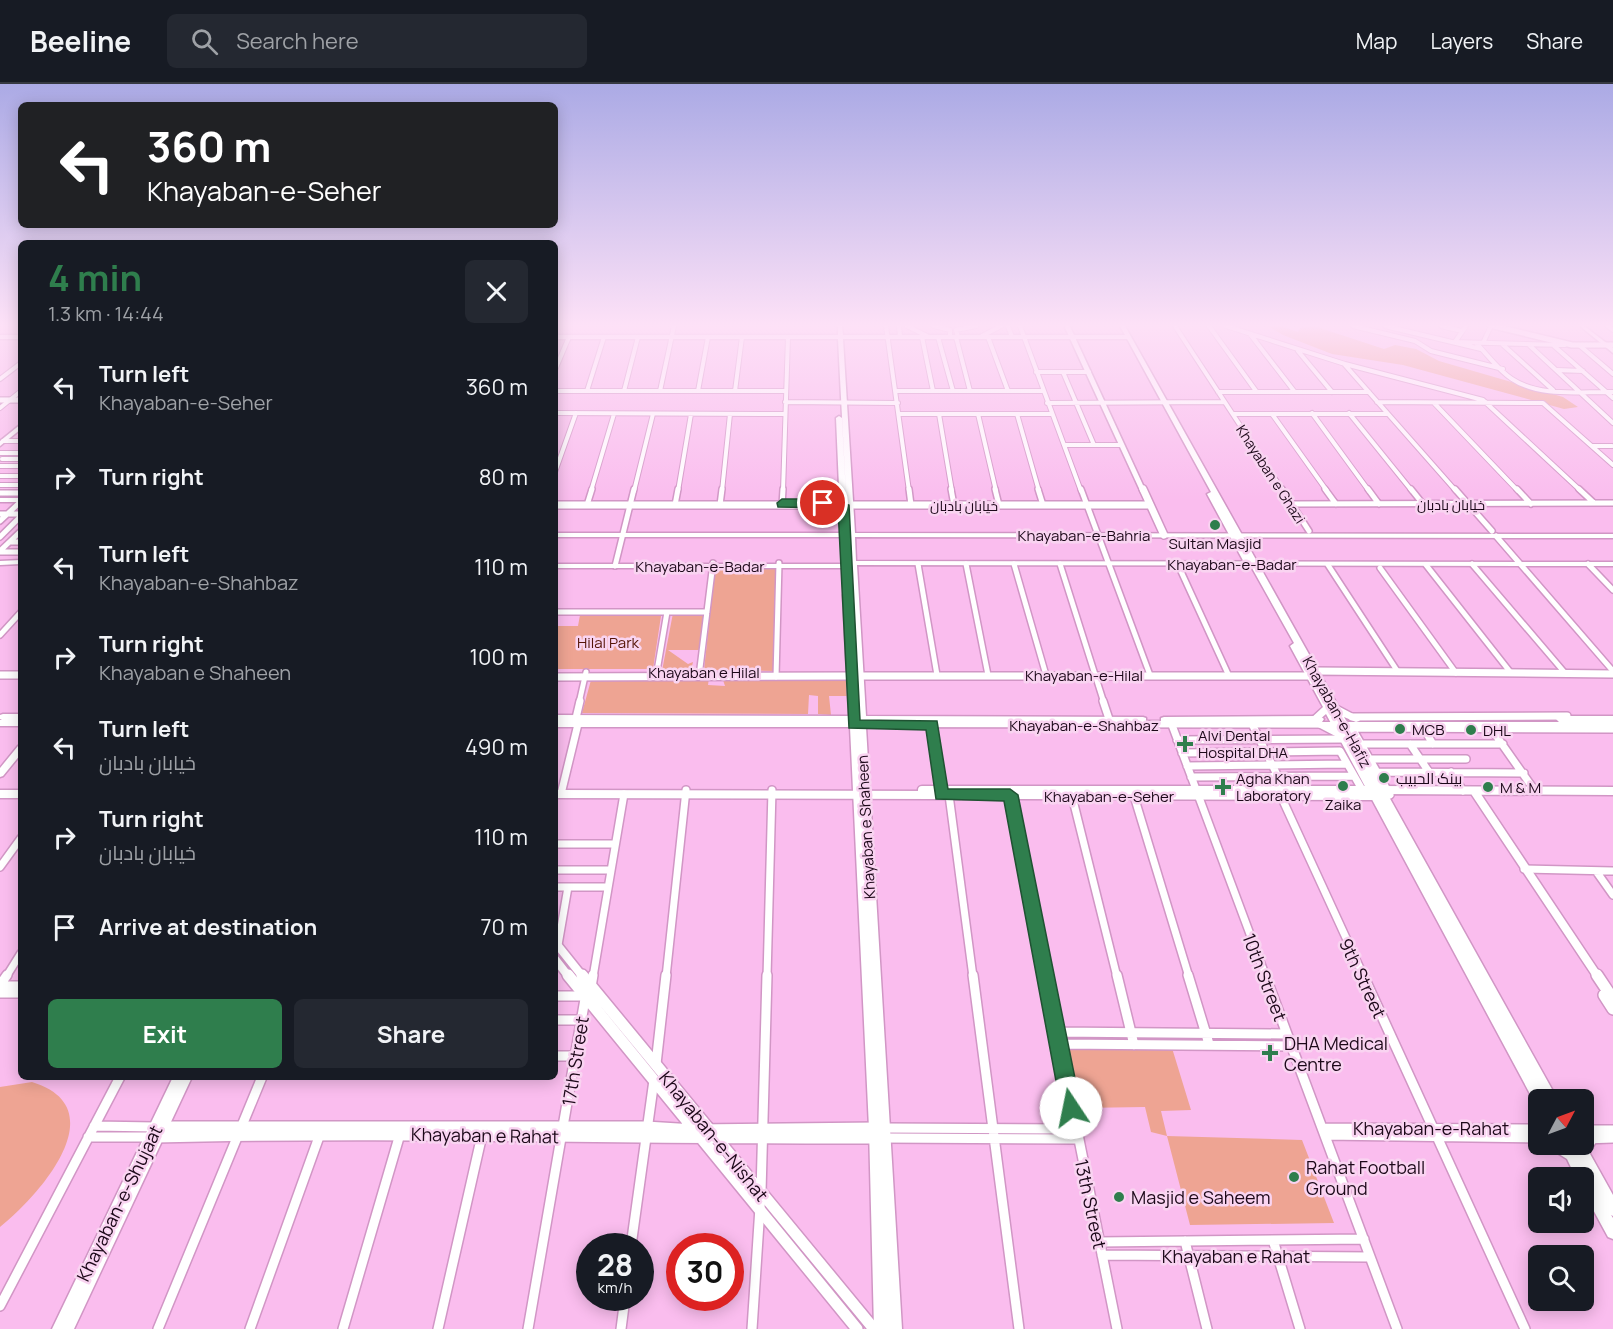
<!DOCTYPE html>
<meta charset="utf-8">
<style>
:root{--surface:#171b24;--page:#242831;--text:#f1f3f6;--muted:#9ea1a6;--line:#363941;--accent:#2f7e4d}
body{margin:0;font-family:Manrope,Cairo,sans-serif;background:var(--page);color:var(--text);height:100vh;display:flex;flex-direction:column;font-size:22px;white-space:nowrap}
*{box-sizing:border-box;margin:0}
p{font-size:20px;color:var(--muted)}
.icon{flex:none;width:33px;height:33px;fill:none;stroke:currentColor;stroke-width:2;stroke-linecap:round;stroke-linejoin:round}
.map{position:relative;flex:1;overflow:hidden}
.details{position:absolute;left:18px;top:156px;width:540px;height:840px;display:flex;flex-direction:column;background:var(--surface);border-radius:9px;box-shadow:0 3px 15px #0003}
.details>*{flex:none}
.guide{position:absolute;left:18px;top:18px;width:540px;height:126px;border-radius:9px;box-shadow:0 3px 15px #0003;background:#202124;color:#fff;overflow:hidden}
.needle{width:39px;rotate:49deg}
.tools{position:absolute;left:1528px;top:1005px;display:grid;gap:12px}
.tools a{display:grid;place-items:center;width:66px;height:66px;border-radius:9px;background:var(--surface);box-shadow:0 3px 15px #0003;font-size:30px}
.speed{position:absolute;left:576px;top:1149px;display:flex;gap:12px;font-size:30px;font-weight:700;text-align:center}
.speed>*{display:grid;place-content:center;width:78px;height:78px;border-radius:50%;background:var(--surface);box-shadow:0 3px 15px #0003;line-height:1}
.speed small{font-size:15px;font-weight:400}
.speed .limit{border:9px solid #d22;background:#fff;color:#111}
.pin{position:absolute;display:grid;place-items:center;width:51px;height:51px;color:#fff;margin:-26px;border:3px solid #fff;border-radius:50%;box-shadow:0 2px 6px #0007}
.me{position:absolute;width:66px;margin:-33px;rotate:349deg;stroke-linejoin:round;filter:drop-shadow(0 0 4px #0008)}
.turn{display:flex;align-items:center;gap:21px;height:126px;padding:0 30px;font-size:27px}
.turn .icon{width:78px;height:78px;stroke-width:2.5}
.turn b{display:block;font-size:42px;line-height:51px}
.round{display:grid;place-items:center;flex:none;width:63px;height:63px;border-radius:9px;background:var(--page)}
.overview{display:flex;align-items:center;justify-content:space-between;height:102px;padding:0 30px}
h1{font-size:36px;font-weight:700;line-height:45px;color:var(--accent)}
.primary-button{display:flex;gap:12px;margin-top:auto;padding:12px 30px}
.primary-button a{flex:1;height:69px;border-radius:9px;background:var(--accent);color:#fff;font-size:24px;font-weight:700;line-height:69px;text-align:center}
.primary-button a+a{background:var(--page);color:var(--text)}
ul{padding:0;list-style:none}
li{display:flex;align-items:center;gap:18px;height:90px;padding:0 30px}
li div{flex:1}
li b{display:block;font-size:22px}
li em{font-style:normal}
header{display:flex;align-items:center;gap:36px;box-sizing:border-box;height:84px;padding:0 30px;background:var(--surface);border-bottom:2px solid var(--line)}
header strong{font-size:28px}
nav{display:flex;gap:33px;margin-inline-start:auto;font-size:21px}
.search{width:420px;height:54px;background:var(--page);display:flex;align-items:center;gap:15px;box-sizing:border-box;padding:0 21px;border-radius:9px;color:var(--muted);font-size:22px}
.map>svg:first-child{display:block}
.green{fill:#eea493}
.lines{fill:none;stroke-linecap:round;stroke-linejoin:round}
.minor-far3-casing{stroke:#d196c5;stroke-width:6}
.minor-far2-casing{stroke:#d196c5;stroke-width:8}
.minor-far1-casing{stroke:#d196c5;stroke-width:10}
.minor-casing{stroke:#d196c5;stroke-width:12}
.tertiary-far3-casing{stroke:#d196c5;stroke-width:8}
.tertiary-far2-casing{stroke:#d196c5;stroke-width:10}
.tertiary-far1-casing{stroke:#d196c5;stroke-width:11}
.tertiary-casing{stroke:#d196c5;stroke-width:14}
.secondary-casing{stroke:#d196c5;stroke-width:3}
.primary-casing{stroke:#d196c5;stroke-width:3}
.minor-far3{stroke:#fff;stroke-width:4}
.minor-far2{stroke:#fff;stroke-width:5}
.minor-far1{stroke:#fff;stroke-width:7}
.minor{stroke:#fff;stroke-width:9}
.tertiary-far3{stroke:#fff;stroke-width:5}
.tertiary-far2{stroke:#fff;stroke-width:7}
.tertiary-far1{stroke:#fff;stroke-width:8}
.tertiary{stroke:#fff;stroke-width:11}
.secondary{fill:#fff;fill-rule:evenodd}
.primary{fill:#fff;fill-rule:evenodd}
.route{fill:#2f7e4d;stroke:#1f5232;stroke-width:1.5}
.poi-dot{fill:#2f7e4d;stroke:#f9d4f1;stroke-width:2}
.labels{text-anchor:middle;dominant-baseline:central;stroke-width:5;stroke-linejoin:round;paint-order:stroke}
.far-street-label{font-size:14px;fill:#1c0819;stroke:#f9d4f1}
.street-label{font-size:15px;fill:#1c0819;stroke:#f9d4f1}
.poi-label{font-size:15px;fill:#1c0819;stroke:#f9d4f1;text-anchor:start}
.park-label{font-size:15px;fill:#551508;stroke:#f9d4f1}
.near-street-label{font-size:18px;fill:#1c0819;stroke:#f9d4f1}
.near-poi-label{font-size:18px;fill:#1c0819;stroke:#f9d4f1;text-anchor:start}
</style>
<header>
<strong>Beeline</strong>
<div class="search"><svg class="icon" aria-label="search" viewBox="0 0 24 24"><circle cx="10" cy="10" r="6"/><path d="M15 15l6 6"/></svg>Search here</div>
<nav><a>Map</a><a>Layers</a><a>Share</a></nav>
</header>
<div class="map">
<svg width="1613" height="1245" viewBox="0 0 1613 1245">
<rect width="100%" height="100%" fill="#fabdee"/>
<path class="green" d="M1268 242H1281L1298 248 1300 244 1314 242 1384 265 1395 261 1416 265 1439 277 1563 313 1578 323 1564 325 1403 281 1332 270 1283 251Z
M777 483 775 587 704 586 715 484Z
M673 529H705L701 566H668L688 580 693 578 692 582 699 587H662Z
M580 531 661 532 653 585H555V542H578Z
M709 594 708 601 725 602 723 596 851 594V612H829L831 631 818 630V612L809 611 808 630 582 629 591 596Z
M1065 962 1172 964 1191 1026 1161 1027 1167 1052 1302 1056 1334 1139 1190 1141 1167 1052 1151 1048 1145 1023 1081 1024Z
M32 998C117 1024 39 1112 0 1143V1003Z"/>
<g class="lines">
<defs>
<path id="minor-far3" d="M886 242 909 407
M899 242 900 253
M907 242 927 252
M934 242 950 246V253
M1008 242 1012 253
M1020 242 1081 407
M1175 242 1283 407
M1209 242 1256 307
M1226 242 1345 280 1483 316 1581 407
M1353 242 1415 257 1431 267 1503 285
M1385 242 1481 265
M1441 242 1462 247
M1608 242 1613 246
M1250 250 1294 307
M982 252 1001 242
M922 253 933 307
M938 253 953 307
M956 253 970 307
M958 253 956 246 976 242
M988 253 1008 307
M1455 258 1565 261
M1455 258 1466 242
M1476 259C1488 271 1498 286 1512 295 1541 314 1581 307 1613 308
M1483 259 1491 242
M1502 260 1553 306
M1528 260 1613 339
M1553 261 1613 314
M1579 261 1613 290
M1298 267 1332 308
M1345 281 1456 407
M555 286 569 253
M1557 286 1583 287
M1036 288H1089
M1063 288 1094 361
M0 295 21 279
M555 307H786
M587 307 604 253
M624 307 638 253
M660 307 674 242
M698 307 708 253
M735 307 742 253
M896 307H1043
M1218 308H1369
M785 318 898 319
M1377 318 1543 319 1613 381
M1047 319 1224 318
M1434 319 1518 407
M0 324 21 307
M555 329 785 330
M1312 329 1369 407
M1349 329 1412 407
M899 330H1052
M939 330 952 407
M978 330 996 407
M1017 330 1039 407
M1233 330H1388
M1272 330 1327 407
M3 357H21
M1064 361H1121
M1592 362H1612
M0 369H21
M2 375H21
M0 382H21
M555 388 576 329
M0 392H21
M0 401H21
M591 407 614 330
M634 407 653 330
M678 407 691 330
M722 407 730 330
M783 407 788 253"/>
<path id="minor-far2" d="M909 405 911 421
M951 405 954 421
M995 405 999 421
M1038 405 1043 421
M1081 405 1150 591
M1282 405 1309 447
M1325 405 1336 420
M1368 405 1379 420
M1411 405 1423 420
M1455 405 1492 447
M1517 405 1531 420
M1579 405 1594 419
M0 409H21
M1290 420 1613 419
M587 421 592 405
M675 421 678 405
M720 421 722 405
M782 421 783 405
M0 430H21
M0 437 18 420
M1496 452 1613 587
M0 453 21 432
M10 458H21
M0 467 21 447
M0 468H21
M918 480 937 591
M966 480 988 591
M1014 480 1046 591
M1060 480 1104 619
M1472 480 1565 589
M1588 480 1613 506
M1328 481 1398 588
M1426 481 1511 589
M615 482 634 405
M1179 483 1229 592
M1380 484 1456 589
M555 528H707
M0 551 21 528
M699 592 713 479
M656 593 667 528
M776 593 779 479
M579 619 586 588"/>
<path id="minor-far1" d="M1103 617 1109 635
M1352 633 1567 632
M576 634 580 617
M932 641 941 709
M1172 641 1266 893
M1253 642 1286 709
M1422 642 1433 660
M1490 643 1535 707
M1357 644 1613 645
M1353 646 1390 711
M1177 656 1344 655
M1362 660H1503
M1410 660 1429 688
M1182 669 1340 667 1364 709
M1370 675H1466
M1187 682 1347 680
M1378 688 1524 689
M1451 688 1463 707
M1191 693 1354 692
M1071 708 1117 893
M1279 708 1364 893
M561 710 578 640
M949 711 973 893
M1010 711 1046 893
M1134 712 1189 893
M555 760H614
M0 783 21 754
M1524 785 1613 787
M555 786H610
M1596 787 1613 811
M555 803H608
M558 861 568 803
M6 893 21 869
M593 893 624 710
M666 893 686 706
M767 893 772 706"/>
<path id="minor" d="M973 891 1019 1245
M1046 891 1117 1245
M1117 891 1134 961
M1188 891 1209 960
M1265 891 1397 1245
M1363 891 1525 1245
M0 901 7 891
M0 902H21
M591 903 593 891
M0 909H21
M555 912H585
M555 936H582
M1056 948 1286 950
M1059 960 1291 962
M555 972H577
M656 980 666 891
M94 1042 155 1043
M883 1044 1075 1045
M1323 1044 1539 1045
M1325 1051 1539 1054
M88 1053H150
M883 1054 1077 1055
M1273 1156 1300 1245
M1185 1157 1207 1245
M1099 1158 1364 1155
M631 1162 654 996
M1102 1171 1370 1173
M0 1222 120 993
M158 1245 262 993
M250 1245 320 1050
M343 1245 400 1050
M438 1245 482 1051
M528 1245 585 915
M621 1245 625 1214
M752 1245 761 1108 767 891"/>
<path id="tertiary-far3" d="M1067 242 1143 407
M1494 242 1572 261H1613
M0 316H21"/>
<path id="tertiary-far2" d="M1143 405 1164 451
M555 421H844
M850 421H1149
M1315 587 1613 590
M0 591H21
M858 592H1310
M555 593 852 592"/>
<path id="tertiary-far1" d="M922 706H1372
M1380 706 1613 707
M1474 707 1598 893
M0 710H21
M555 710 1375 712
M555 858 583 893
M555 875 569 893"/>
<path id="tertiary" d="M568 891 857 1245
M582 891 874 1245
M1597 891 1613 915
M1604 911 1613 925
M160 1043H646L694 1046 877 1044
M1584 1047H1613
M155 1053C396 1047 637 1055 878 1054
M1584 1054 1613 1053"/>
<path id="secondary" d="M838 242H842L843 251H1128L1131 253 1128 255H843L855 449 1613 450V454L855 453 856 477 1613 478V482L857 481 866 632 1143 633 1146 634V637H1161V634L1164 633 1320 632 1324 635 1322 638H1559L1556 635 1560 632H1613V644L866 643 902 1245H888L887 1225 888 1245H874L869 1044 850 643H555V631L849 632 843 511 847 509 851 511 855 585 850 481V486L846 488H844L842 484H555V480H842L841 453H555V449H841L836 334 839 332 842 334 848 449 838 255H555V251H838Z
M1580 242H1584L1613 264V269Z
M0 251H21V255H0Z
M21 340V345L0 362V357Z
M0 414H21V418H0Z
M21 476V480L0 481V477Z
M3 630H21V642H0V636H2L0 635V631Z
M21 661V670L3 692 0 693V684L18 662Z
M173 993H192L74 1245H52Z"/>
<path id="primary" d="M1120 242H1125L1338 622 1359 633 1361 635 1359 637 1356 638 1344 633 1350 643 1360 638H1366L1368 640 1366 642 1354 650 1558 1016H1539V1022L1536 1021 1339 654 1318 643 1316 641 1318 639 1321 638 1333 643 1326 630 1318 637H1312L1310 635 1323 623 1290 562 1294 559 1252 484H1247L1246 482 1207 410 1211 408Z
M1584 1039 1591 1042 1592 1048 1597 1049 1599 1054 1589 1068 1613 1111V1132L1611 1131 1613 1134V1155L1608 1153 1584 1109V1094H1576L1567 1075 1551 1065 1550 1060H1584Z"/>
</defs>
<use href="#minor-far3" class="minor-far3-casing"/>
<use href="#minor-far2" class="minor-far2-casing"/>
<use href="#minor-far1" class="minor-far1-casing"/>
<use href="#minor" class="minor-casing"/>
<use href="#tertiary-far3" class="tertiary-far3-casing"/>
<use href="#tertiary-far2" class="tertiary-far2-casing"/>
<use href="#tertiary-far1" class="tertiary-far1-casing"/>
<use href="#tertiary" class="tertiary-casing"/>
<use href="#secondary" class="secondary-casing"/>
<use href="#primary" class="primary-casing"/>
<use href="#minor-far3" class="minor-far3"/>
<use href="#minor-far2" class="minor-far2"/>
<use href="#minor-far1" class="minor-far1"/>
<use href="#minor" class="minor"/>
<use href="#tertiary-far3" class="tertiary-far3"/>
<use href="#tertiary-far2" class="tertiary-far2"/>
<use href="#tertiary-far1" class="tertiary-far1"/>
<use href="#tertiary" class="tertiary"/>
<use href="#secondary" class="secondary"/>
<use href="#primary" class="primary"/>
</g>
<linearGradient id="sky" x2="0" y2="1"><stop stop-color="#abaae5"/><stop offset="0.58" stop-color="#fde1f7"/><stop offset="1" stop-color="#fde1f7" stop-opacity="0"/></linearGradient>
<rect width="1613" height="416" fill="url(#sky)"/>
<path class="route" d="M782 415H823L849 421 860 636 937 637 948 705H1010L1018 711 1081 1024 1078 1030 1071 1033 1064 1030 1061 1024 1004 717 936 715 926 646 849 644 838 424 778 423 777 419Z"/>
<g class="poi-dot">
<circle cx="1215" cy="441" r="6"/>
<circle cx="1400" cy="645" r="6"/>
<circle cx="1471" cy="646" r="6"/>
<path d="M1182 651h6v6h6v6h-6v6h-6v-6h-6v-6h6z"/>
<circle cx="1384" cy="694" r="6"/>
<circle cx="1343" cy="702" r="6"/>
<path d="M1220 694h6v6h6v6h-6v6h-6v-6h-6v-6h6z"/>
<circle cx="1488" cy="703" r="6"/>
<path d="M1267 960h6v6h6v6h-6v6h-6v-6h-6v-6h6z"/>
<circle cx="1294" cy="1093" r="6"/>
<circle cx="1119" cy="1113" r="6"/>
</g>
<g class="labels">
<g class="far-street-label">
<text transform="translate(1271 390) rotate(57)">Khayaban e Ghazi</text>
<text x="1451" y="420">خیابان بادبان</text>
<text x="964" y="421">خیابان بادبان</text>
</g>
<g class="street-label">
<text x="1084" y="451">Khayaban-e-Bahria</text>
<text x="1232" y="480">Khayaban-e-Badar</text>
<text x="700" y="482">Khayaban-e-Badar</text>
<text x="704" y="588">Khayaban e Hilal</text>
<text x="1084" y="591">Khayaban-e-Hilal</text>
<text transform="translate(1337 628) rotate(61)">Khayaban-e-Hafiz</text>
<text x="1084" y="641">Khayaban-e-Shahbaz</text>
<text x="1109" y="712">Khayaban-e-Seher</text>
<text transform="translate(866 743) rotate(-93)">Khayaban e Shaheen</text>
</g>
<g class="poi-label">
<text x="1215" y="459" text-anchor="middle">Sultan Masjid</text>
<text x="1412" y="645">MCB</text>
<text x="1483" y="646">DHL</text>
<text x="1198" y="651">Alvi Dental<tspan x="1198" dy="17">Hospital DHA</tspan></text>
<text x="1236" y="694">Agha Khan<tspan x="1236" dy="17">Laboratory</tspan></text>
<text x="1396" y="694">بينک الحبيب</text>
<text x="1500" y="703">M &amp; M</text>
<text x="1343" y="720" text-anchor="middle">Zaika</text>
</g>
<g class="park-label">
<text x="608" y="558">Hilal Park</text>
</g>
<g class="near-street-label">
<text transform="translate(1265 893) rotate(69)">10th Street</text>
<text transform="translate(1363 894) rotate(65)">9th Street</text>
<text transform="translate(575 977) rotate(-81)">17th Street</text>
<text x="1431" y="1044">Khayaban-e-Rahat</text>
<text transform="translate(485 1051) rotate(1)">Khayaban e Rahat</text>
<text transform="translate(714 1052) rotate(51)">Khayaban-e-Nishat</text>
<text transform="translate(119 1119) rotate(-64)">Khayaban-e-Shujaat</text>
<text transform="translate(1091 1120) rotate(78)">13th Street</text>
<text x="1236" y="1172">Khayaban e Rahat</text>
</g>
<g class="near-poi-label">
<text x="1284" y="959">DHA Medical<tspan x="1284" dy="21">Centre</tspan></text>
<text x="1306" y="1083">Rahat Football<tspan x="1306" dy="21">Ground</tspan></text>
<text x="1131" y="1113">Masjid e Saheem</text>
</g>
</g>
</svg>
<div class="tools">
<a><svg class="needle" viewBox="-14 -14 28 28"><path d="M0-13l5 13h-10z" fill="#e53935"/><path d="M0 13l5-13h-10z" fill="#9ea1a6"/></svg></a>
<a><svg class="icon" aria-label="sound" viewBox="0 0 24 24"><path d="M4 9h4l5-4v14l-5-4H4zM17 9q2 3 0 6"/></svg></a>
<a><svg class="icon" aria-label="search" viewBox="0 0 24 24"><circle cx="10" cy="10" r="6"/><path d="M15 15l6 6"/></svg></a>
</div>
<div class="speed"><div>28<small>km/h</small></div><div class="limit">30</div></div>
<div class="pin" style="left:823px;top:419px;background:#d93025"><svg class="icon" aria-label="arrive" viewBox="0 0 24 24"><path d="M6 21V4h12l-3 4 3 4H6"/></svg></div>
<svg class="me" style="left:1071px;top:1024px" viewBox="-20 -20 40 40"><circle r="19" fill="#fff"/><path d="M0-13L10 11 0 6-10 11z" fill="#2f7e4d"/></svg>
<div class="guide">
<div class="turn"><svg class="icon" aria-label="left" viewBox="0 0 24 24"><path d="M17 20v-9H6M10 6l-5 5 5 5"/></svg><div><b>360 m</b>Khayaban-e-Seher</div></div>
</div>
<section class="details">
<div class="overview"><div><h1>4 min</h1><p>1.3 km · 14:44</p></div><a class="round"><svg class="icon" aria-label="close" viewBox="0 0 24 24"><path d="M6 6l12 12M18 6L6 18"/></svg></a></div>
<ul>
<li><svg class="icon" aria-label="left" viewBox="0 0 24 24"><path d="M17 20v-9H6M10 6l-5 5 5 5"/></svg><div><b>Turn left</b><p>Khayaban-e-Seher</p></div><em>360 m</em></li>
<li><svg class="icon" aria-label="right" viewBox="0 0 24 24"><path d="M7 20v-9h11M14 6l5 5-5 5"/></svg><div><b>Turn right</b></div><em>80 m</em></li>
<li><svg class="icon" aria-label="left" viewBox="0 0 24 24"><path d="M17 20v-9H6M10 6l-5 5 5 5"/></svg><div><b>Turn left</b><p>Khayaban-e-Shahbaz</p></div><em>110 m</em></li>
<li><svg class="icon" aria-label="right" viewBox="0 0 24 24"><path d="M7 20v-9h11M14 6l5 5-5 5"/></svg><div><b>Turn right</b><p>Khayaban e Shaheen</p></div><em>100 m</em></li>
<li><svg class="icon" aria-label="left" viewBox="0 0 24 24"><path d="M17 20v-9H6M10 6l-5 5 5 5"/></svg><div><b>Turn left</b><p>خیابان بادبان</p></div><em>490 m</em></li>
<li><svg class="icon" aria-label="right" viewBox="0 0 24 24"><path d="M7 20v-9h11M14 6l5 5-5 5"/></svg><div><b>Turn right</b><p>خیابان بادبان</p></div><em>110 m</em></li>
<li><svg class="icon" aria-label="arrive" viewBox="0 0 24 24"><path d="M6 21V4h12l-3 4 3 4H6"/></svg><div><b>Arrive at destination</b></div><em>70 m</em></li>
</ul>
<div class="primary-button"><a>Exit</a><a>Share</a></div>
</section>
</div>
